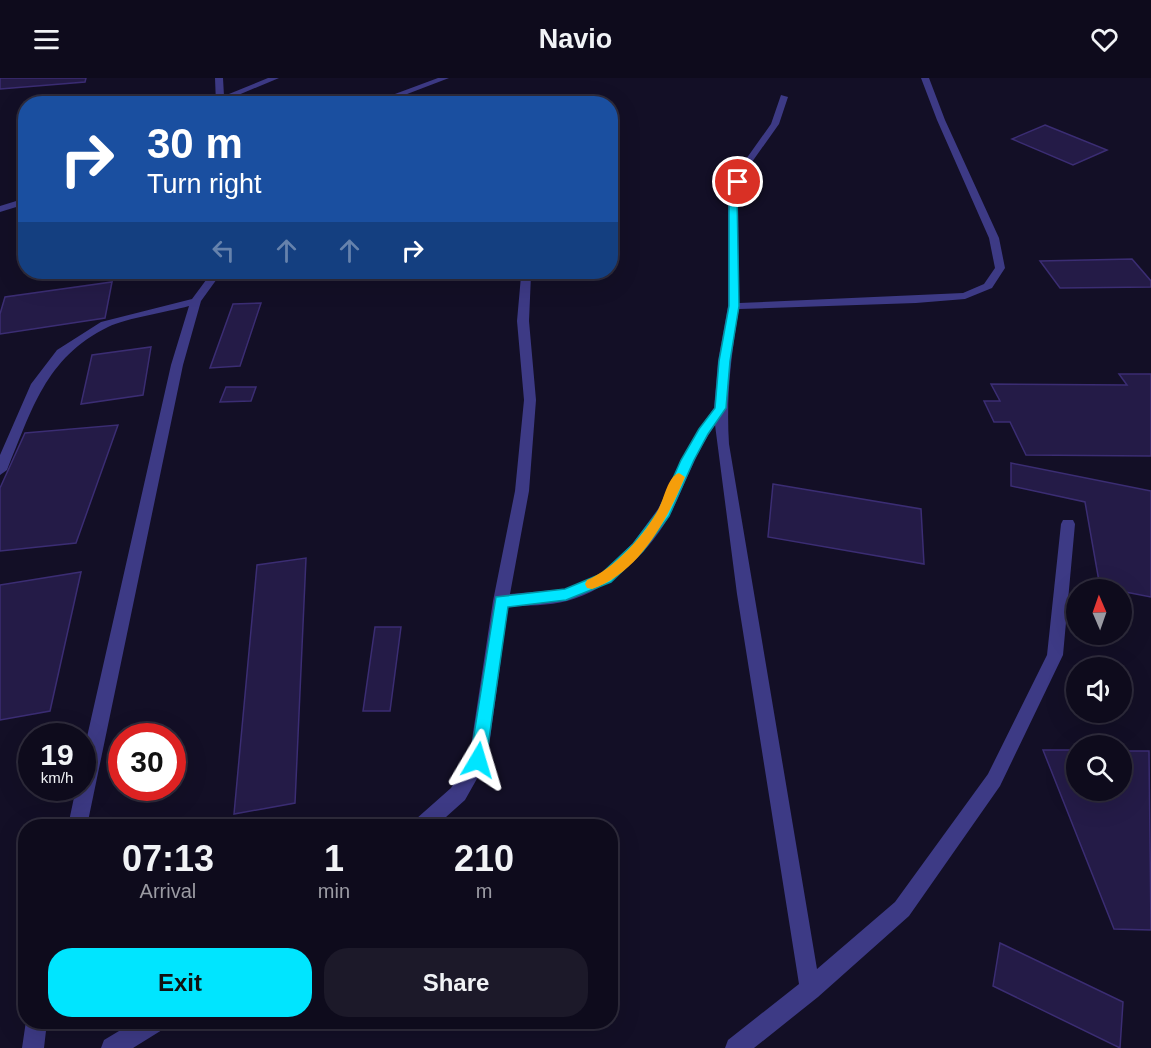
<!DOCTYPE html>
<style>
:root{--surface:#0e0b1c;--page:#1c1929;--text:#f1f3f6;--muted:#9b9ba3;--line:#2e2b3b;--accent:#00e5ff}
body{margin:0;font-family:Arial,sans-serif;background:var(--page);color:var(--text);height:100vh;display:flex;flex-direction:column;font-size:22px;white-space:nowrap}
*{box-sizing:border-box;margin:0}
p{font-size:20px;color:var(--muted)}
.icon{flex:none;width:33px;height:33px;fill:none;stroke:currentColor;stroke-width:2;stroke-linecap:round;stroke-linejoin:round}
.map{position:relative;flex:1;overflow:hidden}
.side{position:absolute;left:18px;top:741px;width:600px;height:210px;display:flex;flex-direction:column;background:var(--surface);border-radius:24px;box-shadow:0 6px 24px #0002,0 0 0 2px var(--line)}
.side>*{flex:none}
.top-card{position:absolute;left:18px;top:18px;width:600px;height:183px;border-radius:24px;box-shadow:0 6px 24px #0002,0 0 0 2px var(--line);background:#1a4fa0;color:#fff;overflow:hidden}
.needle{width:39px;rotate:358deg}
.controls{position:absolute;left:1066px;top:501px;display:grid;gap:12px}
.controls a{display:grid;place-items:center;width:66px;height:66px;border-radius:50%;background:var(--surface);box-shadow:0 6px 24px #0002,0 0 0 2px var(--line);font-size:30px}
.speed{position:absolute;left:18px;top:645px;display:flex;gap:12px;font-size:30px;font-weight:700;text-align:center}
.speed>*{display:grid;place-content:center;width:78px;height:78px;border-radius:50%;background:var(--surface);box-shadow:0 6px 24px #0002,0 0 0 2px var(--line);line-height:1}
.speed small{font-size:15px;font-weight:400}
.speed .limit{border:9px solid #d22;background:#fff;color:#111}
.pin{position:absolute;display:grid;place-items:center;width:51px;height:51px;color:#fff;margin:-26px;border:3px solid #fff;border-radius:50%;box-shadow:0 2px 6px #0007}
.me{position:absolute;width:66px;margin:-33px;rotate:7deg;stroke-linejoin:round;filter:drop-shadow(0 0 4px #0008)}
.turn{display:flex;align-items:center;gap:21px;height:126px;padding:0 30px;font-size:27px}
.turn .icon{width:78px;height:78px;stroke-width:2.5}
.turn b{display:block;font-size:42px;line-height:51px}
.lanes{display:flex;align-items:center;height:57px;padding:0 30px;background:#0003;justify-content:center;gap:30px;direction:ltr}
.lanes .off{opacity:.35}
.eta{display:flex;justify-content:space-evenly;align-items:center;height:102px;text-align:center}
.eta b{font-size:36px;font-weight:700;line-height:42px}
.action{display:flex;gap:12px;margin-top:auto;padding:12px 30px}
.action a{flex:1;height:69px;border-radius:24px;background:var(--accent);color:#111;font-size:24px;font-weight:700;line-height:69px;text-align:center}
.action a+a{background:var(--page);color:var(--text)}
header{display:flex;justify-content:space-between;align-items:center;height:78px;padding:0 30px;background:var(--surface);font-size:27px;font-weight:700}
.map>svg:first-child{display:block}
.building{fill:#241b47;stroke:#3b2d73;stroke-width:1.5}
.lines{fill:none;stroke-linecap:round;stroke-linejoin:round}
.minor{fill:#3d3a85;fill-rule:evenodd}
.route{fill:#00e5ff;stroke:#0095a6;stroke-width:1.5}
.slow{fill:#f59e0b}
</style>
<header><svg class="icon" aria-label="menu" viewBox="0 0 24 24"><path d="M4 6h16M4 12h16M4 18h16"/></svg>Navio<svg class="icon" aria-label="heart" viewBox="0 0 24 24"><path d="M12 20l-8-8c-3-5 5-10 8-4 3-6 11-1 8 4z"/></svg></header>
<div class="map">
<svg width="1151" height="970" viewBox="0 0 1151 970">
<rect width="100%" height="100%" fill="#130f26"/>
<path class="building" d="M0 0H86L85 4 0 11Z
M1045 47 1107 72 1073 87 1012 61Z
M1132 181 1151 203V209L1060 210 1040 183Z
M112 204 105 240 0 256V236L5 219Z
M261 225 240 288 210 290 233 226Z
M151 269 143 317 81 326 92 277Z
M1119 296H1151V378L1026 377 1010 344H994L984 323H1000L991 306 1127 307Z
M226 309H256L251 323 220 324Z
M118 347 76 465 0 473V410L25 355Z
M1011 385 1151 413V519L1100 509 1085 424 1011 408Z
M773 406 921 431 924 486 768 459Z
M306 480 295 725 234 736 257 487Z
M81 494 50 633 0 642V507Z
M375 549H401L390 633H363Z
M1043 672H1077V712H1122V673H1149L1151 852 1114 851Z
M1000 865 1123 924 1120 970 993 908Z"/>
<g class="lines">
<path class="minor" d="M215 0H223L224 18 268 0H279L224 23V26H216Z
M438 0H449L381 26H368Z
M921 0H929L945 42 999 160 1005 190 992 210 965 221 916 225 739 231C731 277 726 320 729 366L817 891 895 824 988 696 1047 577 1061 446 1063 442H1073L1075 446 1063 577 1000 708 909 838 818 919 754 970H725L728 962 799 906 737 516 715 347C696 374 686 404 672 433 652 472 610 512 567 523 549 528 527 527 508 529L487 683 465 722 436 748H413L416 741 451 710 469 681 493 523 515 413 524 322 517 243 521 198 505 197 500 194H536L531 197 529 243 536 322 529 413 510 516 565 511 601 496 633 465 658 431 697 354 714 330 718 283 728 228V117L739 91 771 46 781 17 788 19 779 46 747 91 738 117 739 225 963 215 984 206 995 190 989 160 937 42Z
M26 120V126L0 134V128Z
M212 194H222L201 223 183 287 87 748H68L76 710H82V681L171 287 189 228C167 234 127 240 108 249 45 280 32 332 7 392L0 397V377L31 306 57 272 101 244 192 221Z
M26 943 47 944 44 970H22Z
M134 944H165L162 952 133 970H101L104 962Z"/>
</g>
<path class="route" d="M738 101 742 104 737 117 739 228 730 283 726 330 708 356 694 382 669 438 643 473 611 504 566 522 508 529 486 682 484 688 478 690 472 688 470 682 496 519 565 511 601 496 633 466 659 432 681 382 699 351 715 330 719 283 729 228V117L734 104Z"/>
<path class="slow" d="M679 395 685 399C667 442 639 495 592 511L587 510 585 506 587 502C614 491 646 456 659 430 664 421 668 398 679 395Z"/>
</svg>
<div class="controls">
<a><svg class="needle" viewBox="-14 -14 28 28"><path d="M0-13l5 13h-10z" fill="#e53935"/><path d="M0 13l5-13h-10z" fill="#9b9ba3"/></svg></a>
<a><svg class="icon" aria-label="sound" viewBox="0 0 24 24"><path d="M4 9h4l5-4v14l-5-4H4zM17 9q2 3 0 6"/></svg></a>
<a><svg class="icon" aria-label="search" viewBox="0 0 24 24"><circle cx="10" cy="10" r="6"/><path d="M15 15l6 6"/></svg></a>
</div>
<div class="speed"><div>19<small>km/h</small></div><div class="limit">30</div></div>
<div class="pin" style="left:738px;top:104px;background:#d93025"><svg class="icon" aria-label="arrive" viewBox="0 0 24 24"><path d="M6 21V4h12l-3 4 3 4H6"/></svg></div>
<svg class="me" style="left:478px;top:682px" viewBox="-20 -20 40 40"><path d="M0-17L14 15 0 8-14 15z" fill="#00e5ff" stroke="#fff" stroke-width="4"/></svg>
<div class="top-card">
<div class="turn"><svg class="icon" aria-label="right" viewBox="0 0 24 24"><path d="M7 20v-9h11M14 6l5 5-5 5"/></svg><div><b>30 m</b>Turn right</div></div>
<div class="lanes"><svg class="icon off" aria-label="left" viewBox="0 0 24 24"><path d="M17 20v-9H6M10 6l-5 5 5 5"/></svg><svg class="icon off" aria-label="ahead" viewBox="0 0 24 24"><path d="M12 20V5M6 11l6-6 6 6"/></svg><svg class="icon off" aria-label="ahead" viewBox="0 0 24 24"><path d="M12 20V5M6 11l6-6 6 6"/></svg><svg class="icon" aria-label="right" viewBox="0 0 24 24"><path d="M7 20v-9h11M14 6l5 5-5 5"/></svg></div>
</div>
<section class="side">
<div class="eta">
<div><b>07:13</b><p>Arrival</p></div>
<div><b>1</b><p>min</p></div>
<div><b>210</b><p>m</p></div>
</div>
<div class="action"><a>Exit</a><a>Share</a></div>
</section>
</div>
